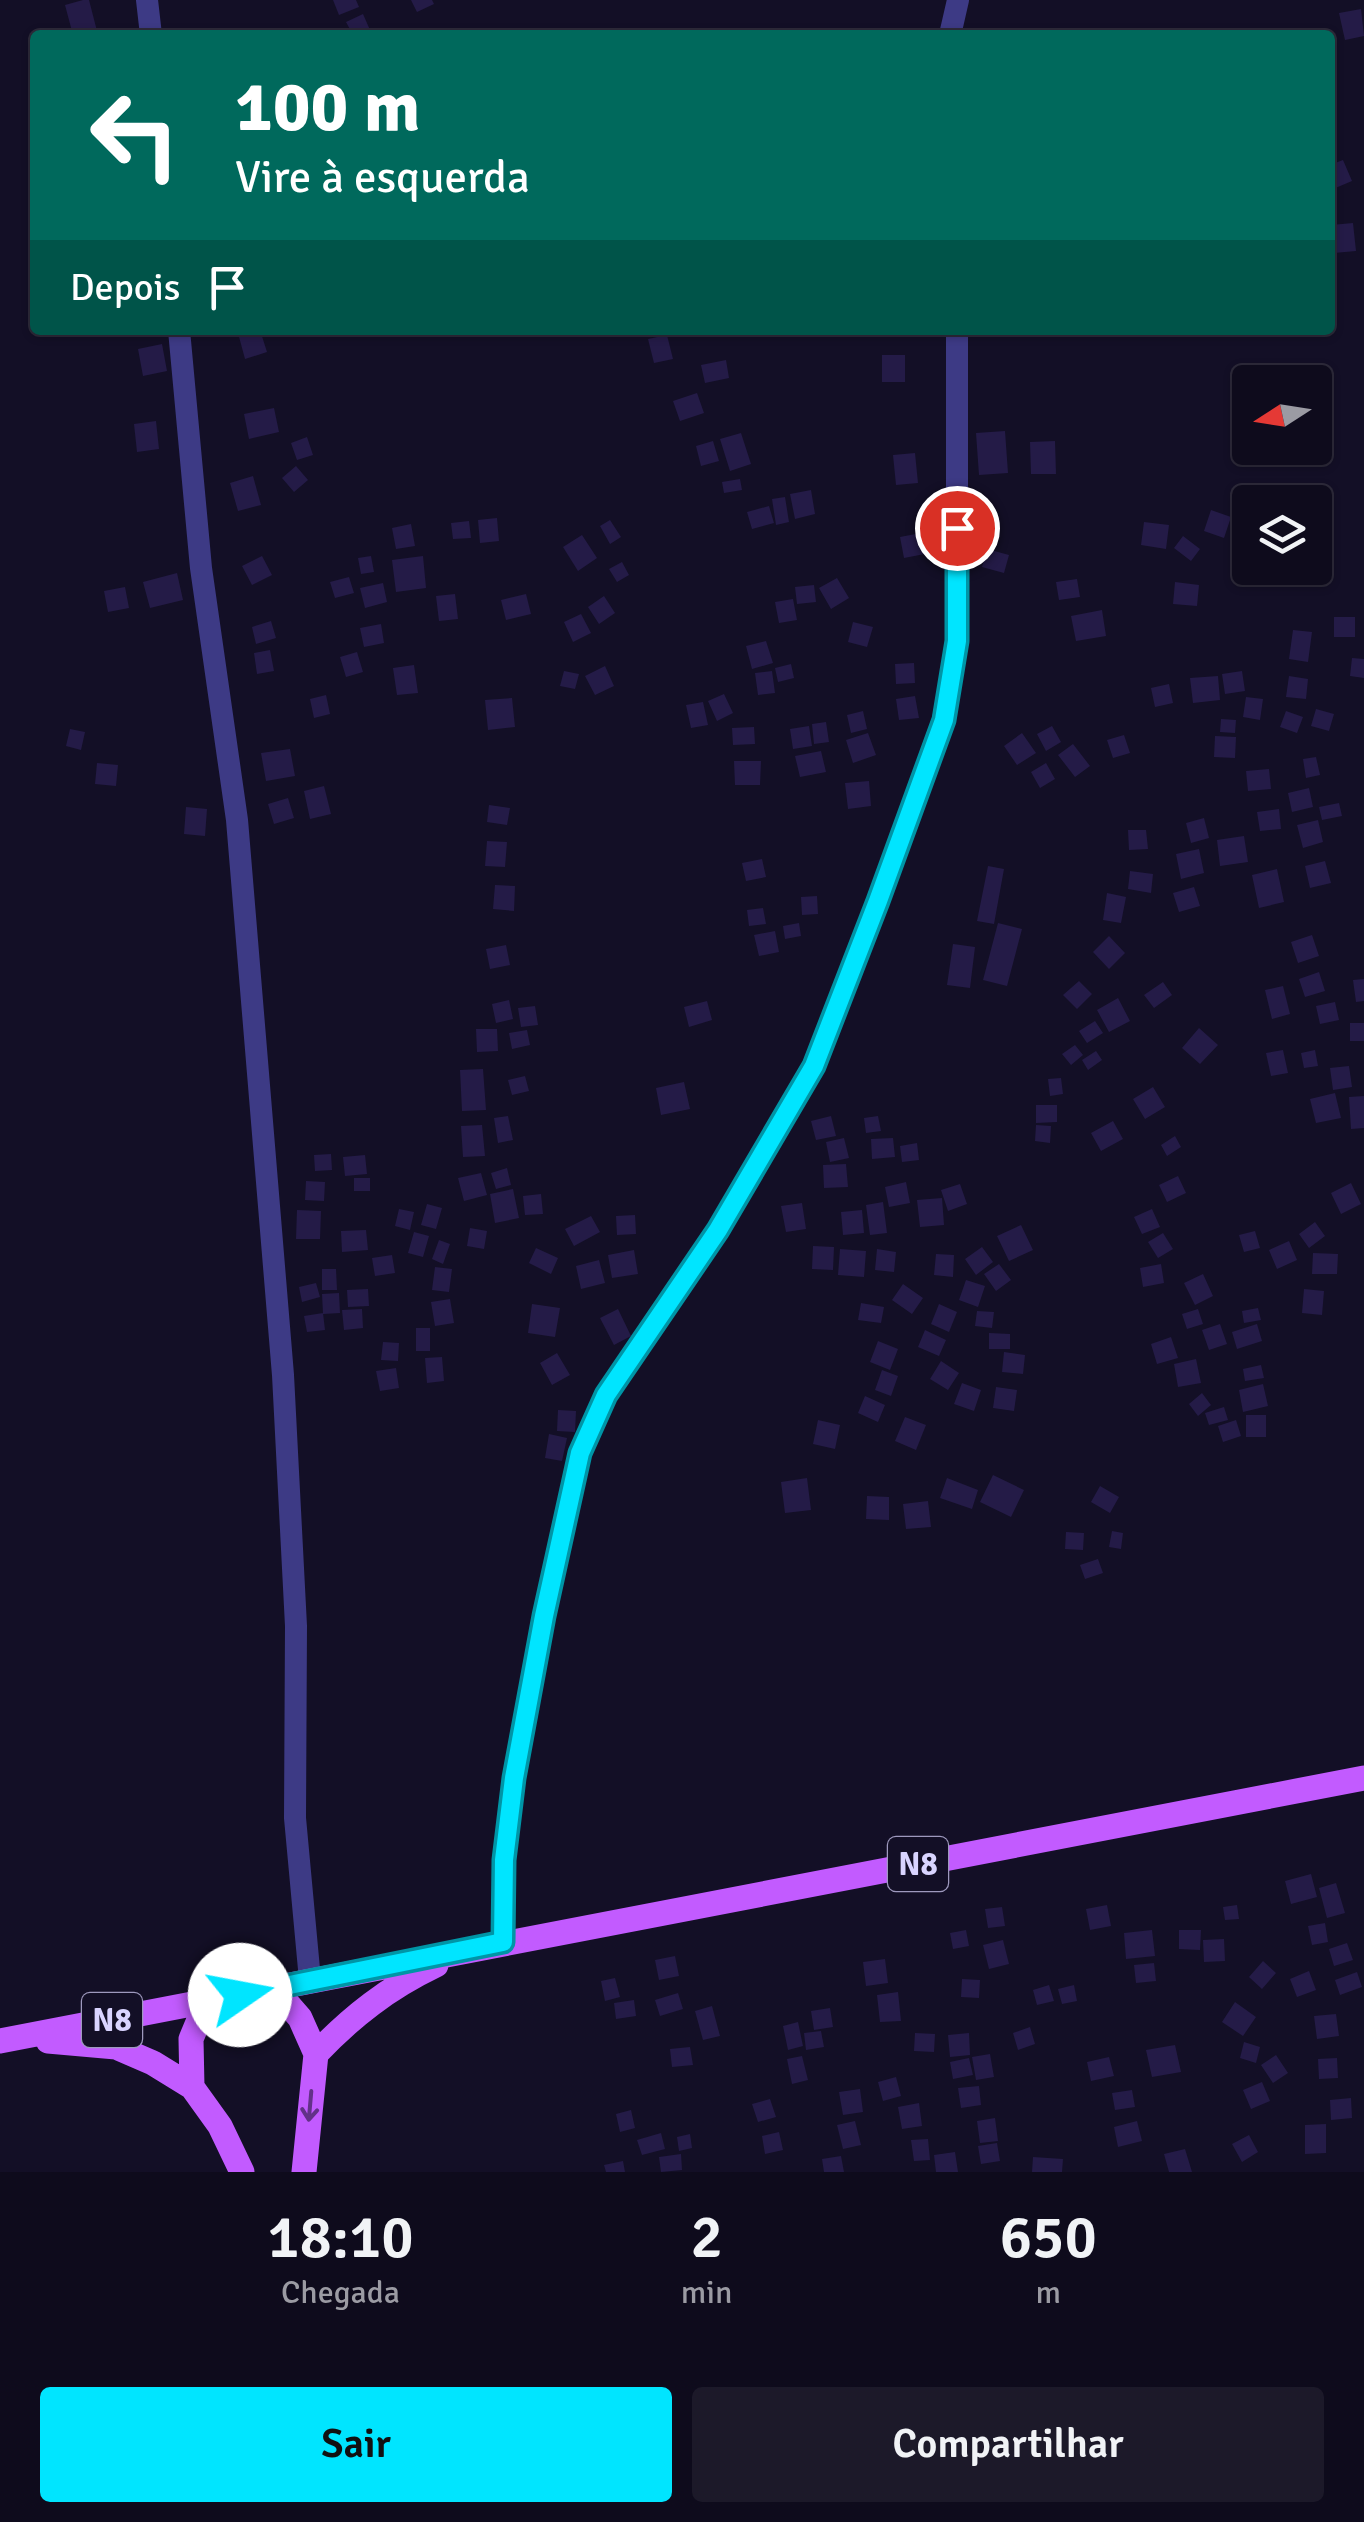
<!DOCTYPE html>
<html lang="pt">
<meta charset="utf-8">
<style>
:root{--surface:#0e0b1c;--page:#1c1929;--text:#f1f3f6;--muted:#9b9ba3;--line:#2e2b3b;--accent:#00e5ff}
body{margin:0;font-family:Signika,sans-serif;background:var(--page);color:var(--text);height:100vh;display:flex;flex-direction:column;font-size:38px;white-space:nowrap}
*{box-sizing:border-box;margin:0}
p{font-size:32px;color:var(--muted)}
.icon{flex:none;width:55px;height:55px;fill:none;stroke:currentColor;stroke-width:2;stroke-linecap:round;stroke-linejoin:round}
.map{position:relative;height:2172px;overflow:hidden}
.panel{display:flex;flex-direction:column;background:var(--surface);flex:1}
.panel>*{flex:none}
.top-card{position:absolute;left:30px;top:30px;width:1305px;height:305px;border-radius:10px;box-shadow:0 2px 8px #0004,0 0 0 2px var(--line);background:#00695c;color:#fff;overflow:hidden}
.needle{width:65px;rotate:258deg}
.controls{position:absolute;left:1232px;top:365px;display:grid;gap:20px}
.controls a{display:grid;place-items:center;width:100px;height:100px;border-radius:10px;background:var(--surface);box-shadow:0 2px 8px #0004,0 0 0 2px var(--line);font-size:50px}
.pin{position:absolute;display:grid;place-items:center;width:85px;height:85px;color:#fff;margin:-42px;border:5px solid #fff;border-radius:50%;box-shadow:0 2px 10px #0007}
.me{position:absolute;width:110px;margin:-55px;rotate:78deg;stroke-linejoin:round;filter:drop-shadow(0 0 8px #0008)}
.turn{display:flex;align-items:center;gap:35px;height:210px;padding:0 40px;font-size:45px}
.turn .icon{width:130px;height:130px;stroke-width:2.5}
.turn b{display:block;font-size:70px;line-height:85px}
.then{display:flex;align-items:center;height:95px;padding:0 40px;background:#0003;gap:20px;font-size:38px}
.eta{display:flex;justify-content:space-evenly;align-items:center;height:170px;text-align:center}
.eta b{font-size:60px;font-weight:600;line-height:70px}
.button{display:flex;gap:20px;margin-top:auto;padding:20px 40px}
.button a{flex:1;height:115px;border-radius:10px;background:var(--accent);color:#111;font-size:40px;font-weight:600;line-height:115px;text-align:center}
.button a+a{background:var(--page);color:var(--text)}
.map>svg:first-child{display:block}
.building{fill:#241b47}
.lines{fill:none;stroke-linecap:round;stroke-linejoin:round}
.minor{stroke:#3d3a85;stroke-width:22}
.major{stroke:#c25bff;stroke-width:25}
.oneway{stroke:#623188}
.route-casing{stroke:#0095a6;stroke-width:25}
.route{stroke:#00e5ff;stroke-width:18}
.labels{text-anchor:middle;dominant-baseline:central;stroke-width:9;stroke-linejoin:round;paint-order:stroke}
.shield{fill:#130f26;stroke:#9e99be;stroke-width:2.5}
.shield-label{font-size:32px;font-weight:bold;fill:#d9d4ff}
</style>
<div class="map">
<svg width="1364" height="2172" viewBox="0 0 1364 2172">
<rect width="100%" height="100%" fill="#130f26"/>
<path class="building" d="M83 0H89L97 31 73 35 65 5Z
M333 0H356L359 7 339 15Z
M411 0H432L434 4 417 12Z
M1361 9 1364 36 1345 40 1339 13Z
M363 14 370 30 353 35 346 22Z
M1343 160 1352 181 1333 189 1330 165Z
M1353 223 1356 251 1334 253 1331 225Z
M246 330H260L267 352 245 359 238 333Z
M667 335 673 359 654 363 648 339Z
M162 344 167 371 143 376 138 349Z
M882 355H905V382H882Z
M726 360 729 378 705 383 701 365Z
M697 393 704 413 680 421 673 401Z
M274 408 279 432 249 439 244 414Z
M156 421 159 449 137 452 134 424Z
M1005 431 1008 473 979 475 976 433Z
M741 433 751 464 730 471 720 439Z
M307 437 313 455 297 460 291 443Z
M713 441 719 461 701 466 696 446Z
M1055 441 1056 474H1031L1030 442Z
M915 453 918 483 896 485 893 455Z
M296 466 308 480 294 492 282 478Z
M253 476 261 505 238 511 230 483Z
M740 479 742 490 724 493 722 482Z
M811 490 815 514 795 519 790 494Z
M785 497 789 522 776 525 772 499Z
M769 506 774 523 752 529 747 512Z
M1211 510 1231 517 1224 538 1204 531Z
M497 518 499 541 480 543 478 520Z
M610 520 621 537 610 544 600 526Z
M469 521 471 538 453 539 451 523Z
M1144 522 1169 525 1166 549 1141 545Z
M411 524 415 546 396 549 392 528Z
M926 532 930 553 904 558 900 537Z
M582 535 597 558 578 571 563 547Z
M1183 536 1200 549 1191 561 1174 548Z
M987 549 1009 555 1004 573 982 567Z
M262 556 272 575 252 585 242 566Z
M371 556 374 572 361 574 358 558Z
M423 556 426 588 396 592 392 560Z
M622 562 629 575 617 582 609 569Z
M1251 568H1279L1263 582Z
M177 573 183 600 150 608 143 582Z
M349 577 354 593 335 598 330 582Z
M837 578 849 598 831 609 819 588Z
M1077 579 1080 597 1059 600 1056 582Z
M1175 582 1199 585 1197 606 1173 604Z
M383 583 387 602 365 608 360 588Z
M814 585 816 602 797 604 795 587Z
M125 587 129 608 108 612 104 591Z
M455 594 458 619 439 621 436 596Z
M526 594 531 614 506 620 501 600Z
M604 596 615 613 599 624 588 607Z
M793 599 797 620 779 623 775 602Z
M1102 610 1106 636 1076 641 1071 616Z
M581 614 591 633 573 642 564 622Z
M1334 617H1355V637H1334Z
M271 621 276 638 256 644 252 627Z
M853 622 873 627 867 647 848 642Z
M381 624 384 643 364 647 360 628Z
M1293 630 1312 632 1308 662 1289 659Z
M766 641 773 663 752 669 746 646Z
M270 650 274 671 257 674 254 653Z
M357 652 363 672 346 677 340 657Z
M1352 658 1364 659V678L1350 676Z
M914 663 915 683 896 684 895 664Z
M791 664 794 678 778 682 775 668Z
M414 665 418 693 397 695 393 668Z
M605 666 614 686 595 695 585 676Z
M564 671 579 674 575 689 560 686Z
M772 671 775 693 758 695 755 673Z
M1242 671 1245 691 1225 694 1222 674Z
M1218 676 1220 700 1193 703 1190 678Z
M1289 676 1308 679 1306 699 1286 697Z
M1169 684 1173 703 1155 707 1151 688Z
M724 694 733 713 717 721 708 701Z
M326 695 330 714 314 718 310 699Z
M915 696 919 718 899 720 896 699Z
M1246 697 1263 699 1260 720 1243 717Z
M512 698 515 727 488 730 485 700Z
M703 702 708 725 691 728 686 705Z
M1316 709 1334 714 1329 731 1311 726Z
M863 711 867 729 851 733 847 715Z
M1286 711 1303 717 1297 733 1280 727Z
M1221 719 1236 720 1235 733 1220 732Z
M826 722 829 742 814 744 812 724Z
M809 726 812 746 793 749 790 729Z
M1052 726 1061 742 1046 751 1037 734Z
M754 727 755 744 733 745 732 728Z
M70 729 85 732 81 750 66 746Z
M868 733 876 755 853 763 846 740Z
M1022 733 1036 753 1017 765 1004 746Z
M1124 735 1130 753 1113 758 1107 740Z
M1215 736 1236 737 1235 758 1214 757Z
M1073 744 1090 766 1075 777 1058 755Z
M290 749 295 776 266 781 261 753Z
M821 751 826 772 800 777 795 756Z
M1316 757 1320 775 1306 778 1303 759Z
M734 761H761L760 785H735Z
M97 763 118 765 116 786 95 784Z
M1046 763 1055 779 1040 788 1031 772Z
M1269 769 1271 789 1248 791 1246 771Z
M869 781 871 806 848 809 845 783Z
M324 786 331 814 310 819 304 791Z
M1309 788 1313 807 1292 812 1288 793Z
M288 798 294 818 274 824 268 804Z
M1339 803 1342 816 1322 820 1319 807Z
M489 805 510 808 507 825 487 822Z
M186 807 207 809 205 836 184 834Z
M1279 809 1281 829 1260 831 1257 812Z
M1204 818 1209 838 1191 843 1186 823Z
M1318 820 1323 842 1303 848 1297 825Z
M1128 830H1146L1148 849 1129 850Z
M1244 836 1248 862 1220 866 1217 840Z
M487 841 507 842 505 867 485 866Z
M1199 849 1204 873 1181 879 1176 854Z
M762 859 766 877 746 881 742 863Z
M1325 861 1331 883 1310 888 1305 866Z
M988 866 1004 869 994 924 977 921Z
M1277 869 1284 902 1259 908 1252 875Z
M1130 871 1153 874 1151 893 1128 889Z
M495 885 515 886 514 911 493 909Z
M1194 887 1200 906 1179 912 1173 893Z
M1107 893 1126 897 1121 923 1103 920Z
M817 896 818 914 802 915 801 897Z
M763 908 766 924 749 926 747 910Z
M799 923 801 936 785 939 783 926Z
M998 923 1022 929 1007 986 983 980Z
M775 931 779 952 759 956 754 935Z
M1312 935 1319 956 1298 963 1291 942Z
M1109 936 1125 953 1109 969 1093 952Z
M953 944 975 947 970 988 947 985Z
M506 945 510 965 490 969 486 949Z
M1319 972 1325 991 1305 997 1299 979Z
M1364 979V1001L1356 1002 1353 980Z
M1079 981 1092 994 1077 1009 1063 995Z
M1163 982 1172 995 1154 1008 1144 995Z
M1283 986 1290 1014 1272 1019 1265 990Z
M1118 998 1130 1021 1109 1032 1097 1010Z
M509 1000 513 1019 496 1023 492 1004Z
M707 1001 712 1020 689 1027 684 1007Z
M1335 1002 1339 1020 1320 1024 1316 1006Z
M535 1006 538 1025 521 1027 518 1008Z
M1095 1021 1103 1033 1087 1043 1079 1031Z
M1350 1023H1364V1041H1350Z
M1199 1028 1218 1045 1200 1064 1182 1048Z
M476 1029H497L498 1051 477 1052Z
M527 1030 530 1045 512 1049 509 1033Z
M1075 1045 1083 1055 1071 1065 1062 1054Z
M1283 1050 1288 1073 1271 1076 1266 1053Z
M1315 1050 1318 1066 1304 1068 1301 1053Z
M1096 1051 1102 1060 1088 1070 1082 1060Z
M1349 1066 1352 1087 1333 1090 1330 1068Z
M483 1069 486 1110 462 1111 460 1070Z
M525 1076 529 1091 512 1095 508 1080Z
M1061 1078 1063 1094 1050 1096 1048 1079Z
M684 1082 690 1109 661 1115 656 1088Z
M1153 1087 1165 1107 1145 1119 1133 1099Z
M1335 1093 1341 1118 1316 1123 1310 1099Z
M1364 1096V1128L1351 1129 1349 1097Z
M1036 1105H1057V1122L1036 1123Z
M508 1116 513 1140 498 1143 494 1118Z
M831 1116 836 1136 816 1140 811 1121Z
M878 1116 881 1131 866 1133 864 1118Z
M1113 1121 1123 1139 1101 1151 1091 1133Z
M482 1125 485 1156 463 1157 461 1126Z
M1036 1125 1051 1126 1050 1143 1035 1141Z
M1175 1136 1181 1147 1167 1156 1161 1145Z
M844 1138 849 1158 830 1162 826 1142Z
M893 1138 895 1157 872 1159 871 1139Z
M917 1143 919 1160 902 1162 900 1146Z
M331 1154 332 1170 315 1171 314 1155Z
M365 1155 367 1174 345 1176 343 1157Z
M846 1164 848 1187 824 1188 823 1165Z
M507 1168 511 1185 496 1189 491 1173Z
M481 1173 487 1195 464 1201 458 1178Z
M1178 1176 1186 1193 1167 1202 1159 1185Z
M354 1178H370V1191H354Z
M306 1181 325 1182 324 1201 305 1200Z
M906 1182 910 1203 889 1207 885 1187Z
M1351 1183 1361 1204 1341 1214 1331 1193Z
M960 1184 967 1204 948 1211 941 1190Z
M513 1189 519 1218 495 1223 490 1194Z
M541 1194 543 1214 525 1215 523 1196Z
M942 1198 944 1225 920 1227 917 1200Z
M883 1202 887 1233 870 1235 866 1205Z
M802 1203 806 1229 786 1232 781 1206Z
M427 1204 442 1208 436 1229 421 1225Z
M399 1209 414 1212 410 1230 395 1226Z
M1152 1209 1160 1227 1142 1234 1134 1217Z
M297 1210 321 1211 320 1239H296Z
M862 1210 864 1233 843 1235 841 1212Z
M635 1215 636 1234 617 1235 616 1216Z
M591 1216 600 1232 574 1246 565 1229Z
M1315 1222 1325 1236 1309 1248 1299 1234Z
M1021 1225 1033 1250 1009 1261 997 1236Z
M470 1228 487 1231 484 1249 467 1246Z
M366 1230 368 1250 342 1252 341 1231Z
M1255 1231 1260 1248 1244 1252 1239 1235Z
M414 1232 429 1236 423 1257 408 1253Z
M1163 1233 1173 1249 1158 1258 1148 1242Z
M439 1240 450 1244 443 1264 432 1259Z
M1289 1241 1297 1260 1277 1269 1269 1250Z
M813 1246 834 1247 833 1270 812 1269Z
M982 1247 993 1262 976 1275 965 1259Z
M536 1248 558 1258 551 1274 529 1263Z
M840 1249 866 1251 864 1277 838 1275Z
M877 1249 896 1252 894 1272 875 1270Z
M634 1250 638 1274 612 1278 608 1255Z
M1313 1253 1338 1254 1337 1274H1312Z
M936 1254 954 1255 953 1277 934 1275Z
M392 1255 395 1273 375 1276 372 1258Z
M599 1260 605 1283 581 1289 576 1266Z
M999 1264 1011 1280 996 1291 984 1274Z
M1161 1264 1164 1283 1143 1287 1140 1268Z
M435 1267 452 1269 449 1292 432 1290Z
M322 1269H336L337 1290H322Z
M1203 1274 1213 1296 1195 1305 1184 1283Z
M966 1280 985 1286 978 1307 959 1300Z
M316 1283 320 1297 302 1302 299 1287Z
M903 1284 923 1298 912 1314 892 1300Z
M368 1289 369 1306 348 1307 347 1290Z
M1304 1289 1324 1291 1322 1315 1302 1313Z
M339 1293 340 1313 323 1314 322 1294Z
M450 1299 454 1323 435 1326 431 1302Z
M861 1303 884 1307 881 1323 858 1320Z
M532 1304 560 1308 555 1337 528 1333Z
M939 1304 957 1312 949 1332 931 1324Z
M1258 1308 1261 1320 1244 1323 1242 1311Z
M362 1309 363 1328 344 1330 342 1310Z
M618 1309 631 1336 614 1345 600 1318Z
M1198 1309 1203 1324 1187 1329 1182 1314Z
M977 1311 994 1312 992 1328 975 1326Z
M323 1313 325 1330 307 1332 304 1316Z
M1220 1324 1227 1344 1209 1350 1202 1330Z
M1257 1324 1262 1341 1237 1349 1232 1332Z
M416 1328H430V1351H416Z
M925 1330 946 1340 939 1356 918 1347Z
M989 1333 1010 1334V1349H989Z
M1171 1337 1178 1358 1157 1364 1151 1344Z
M878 1341 898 1349 890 1370 870 1362Z
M383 1342 399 1343 398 1361 381 1360Z
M1004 1352 1025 1355 1023 1374 1002 1372Z
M557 1353 570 1375 552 1385 540 1363Z
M442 1357 444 1381 427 1383 425 1358Z
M1196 1359 1201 1383 1178 1387 1174 1364Z
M941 1361 959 1373 948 1390 930 1379Z
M1261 1365 1264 1378 1245 1381 1243 1369Z
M396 1368 399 1388 380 1391 376 1371Z
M882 1370 898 1376 891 1396 875 1390Z
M962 1383 981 1390 974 1411 954 1404Z
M1263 1384 1268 1406 1243 1412 1239 1390Z
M996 1387 1017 1390 1014 1411 993 1408Z
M1202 1393 1211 1405 1198 1416 1189 1404Z
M865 1396 885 1405 878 1422 858 1413Z
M1224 1407 1228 1420 1209 1425 1205 1413Z
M558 1410 576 1411 575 1432 557 1431Z
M1246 1415H1266V1437H1246Z
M905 1417 926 1425 916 1450 895 1441Z
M818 1420 840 1425 835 1449 813 1444Z
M1236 1420 1241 1436 1223 1442 1218 1426Z
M549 1434 567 1438 562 1461 545 1458Z
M993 1475 1024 1490 1011 1517 980 1502Z
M807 1478 811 1510 785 1513 781 1482Z
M947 1478 978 1490 972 1509 940 1498Z
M1100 1486 1119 1497 1110 1513 1091 1502Z
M867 1496 889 1497V1520L866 1519Z
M928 1501 931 1527 906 1529 903 1504Z
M1112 1531 1123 1533 1121 1549 1109 1547Z
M1066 1532 1084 1533 1083 1550 1065 1549Z
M1098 1559 1103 1573 1085 1579 1080 1565Z
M1311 1874 1317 1897 1291 1904 1285 1881Z
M1336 1883 1345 1913 1327 1918 1319 1888Z
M1107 1905 1111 1926 1090 1930 1086 1909Z
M1237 1905 1239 1919 1225 1920 1223 1907Z
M1002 1907 1005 1926 988 1928 985 1909Z
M1325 1923 1328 1942 1312 1945 1308 1926Z
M966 1930 969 1946 953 1949 950 1933Z
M1152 1930 1155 1956 1126 1959 1124 1933Z
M1179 1930H1201L1200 1950 1179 1949Z
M1224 1939 1225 1961 1204 1962 1203 1940Z
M1003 1940 1009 1964 989 1969 983 1945Z
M1347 1943 1353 1960 1334 1966 1329 1949Z
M675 1956 679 1976 659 1980 655 1960Z
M885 1959 888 1983 866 1986 863 1962Z
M1263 1961 1276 1973 1262 1989 1249 1977Z
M1154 1963 1156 1981 1136 1983 1134 1965Z
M1309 1971 1316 1990 1297 1997 1290 1979Z
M1357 1972 1362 1987 1340 1995 1335 1980Z
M615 1978 620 1997 605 2001 601 1981Z
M962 1979 980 1980 979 1998 961 1997Z
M1049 1985 1054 2001 1037 2005 1033 1990Z
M1074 1985 1077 2001 1062 2004 1058 1989Z
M898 1992 901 2021 880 2022 877 1995Z
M678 1993 683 2009 660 2016 655 2000Z
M634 2000 636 2016 616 2019 614 2003Z
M1235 2002 1256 2017 1243 2036 1222 2022Z
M712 2006 720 2036 703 2040 695 2011Z
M830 2008 833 2027 814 2030 811 2011Z
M1336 2014 1339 2036 1317 2039 1314 2016Z
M798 2022 803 2046 788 2050 783 2026Z
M1030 2027 1035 2044 1018 2050 1013 2033Z
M821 2031 824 2047 806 2050 804 2033Z
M915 2033 935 2034 934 2052 914 2051Z
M969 2033 970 2055 950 2057 948 2035Z
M1244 2042 1260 2047 1256 2063 1240 2058Z
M1175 2045 1181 2072 1152 2077 1146 2050Z
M690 2047 693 2065 672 2067 670 2049Z
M990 2054 994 2077 976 2080 972 2057Z
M1276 2055 1288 2073 1273 2083 1261 2065Z
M802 2056 808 2080 792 2084 787 2059Z
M1109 2057 1114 2076 1091 2081 1087 2062Z
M969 2058 973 2075 953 2079 950 2062Z
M1337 2058 1338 2078 1319 2079 1318 2059Z
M896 2077 901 2096 883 2101 878 2082Z
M1262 2082 1270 2101 1251 2109 1243 2090Z
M979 2086 981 2105 961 2108 958 2088Z
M860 2089 863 2112 843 2115 839 2092Z
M1132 2090 1135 2107 1115 2110 1112 2093Z
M1351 2098 1352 2118 1331 2120 1330 2100Z
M770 2099 776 2117 758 2122 752 2104Z
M919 2103 922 2126 902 2129 898 2107Z
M631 2110 635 2128 620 2132 616 2114Z
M995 2118 998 2141 980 2143 977 2121Z
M855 2121 861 2145 843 2149 837 2125Z
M1137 2121 1142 2141 1118 2147 1114 2127Z
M1326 2124V2153L1305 2154V2125Z
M779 2132 783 2150 765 2154 762 2136Z
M661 2133 665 2149 642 2155 637 2140Z
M690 2134 692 2148 679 2151 677 2137Z
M1249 2135 1258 2152 1242 2162 1232 2144Z
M928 2139 930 2160 914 2161 911 2140Z
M997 2143 1000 2161 981 2164 978 2146Z
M1185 2149 1192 2172H1169L1164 2154Z
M955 2152 958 2172H936L934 2155Z
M681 2154 682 2170 661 2172 659 2157Z
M841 2156 844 2172H824L822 2159Z
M1033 2157 1063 2159 1062 2172H1032Z
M623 2161 625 2172H606L604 2165Z"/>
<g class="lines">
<path class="minor" d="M147 0 151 35
M950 35 958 0
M179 330 201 568 237 820 283 1375 296 1626 295 1818 310 1980
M503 1942 504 1861 514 1778 544 1616 580 1453 606 1395 718 1231 813 1066 878 901 943 720 957 641V330"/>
<path class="major" d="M273 1987 300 2018 316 2054 304 2172
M206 2003 191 2039 192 2087 220 2126 242 2172
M0 2041 1364 1778
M48 2041 116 2047 153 2063 192 2087
M316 2054C352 2016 388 1988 436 1965"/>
</g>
<defs><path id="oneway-shaft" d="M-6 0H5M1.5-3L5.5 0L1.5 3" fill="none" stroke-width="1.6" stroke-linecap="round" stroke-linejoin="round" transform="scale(2.5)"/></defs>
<use class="oneway" href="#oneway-shaft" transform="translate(310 2106) rotate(95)"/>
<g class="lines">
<defs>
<path id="route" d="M240 1995 503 1942 504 1860 514 1778 544 1616 580 1453 606 1395 718 1230 814 1066 878 901 944 720 957 641V528"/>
</defs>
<use href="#route" class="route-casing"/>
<use href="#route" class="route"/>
</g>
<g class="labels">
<g class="shield">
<rect x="888" y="1837" width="60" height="54" rx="8"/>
<rect x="82" y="1993" width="60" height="54" rx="8"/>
</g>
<g class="shield-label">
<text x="918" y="1864">N8</text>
<text x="112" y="2020">N8</text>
</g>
</g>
</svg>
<div class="controls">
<a><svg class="needle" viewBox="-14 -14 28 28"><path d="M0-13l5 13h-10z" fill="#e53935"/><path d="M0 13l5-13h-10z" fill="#9b9ba3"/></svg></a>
<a><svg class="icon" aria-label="layers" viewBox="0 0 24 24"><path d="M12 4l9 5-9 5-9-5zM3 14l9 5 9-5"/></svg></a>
</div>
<div class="pin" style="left:957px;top:528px;background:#d93025"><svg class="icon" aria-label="arrive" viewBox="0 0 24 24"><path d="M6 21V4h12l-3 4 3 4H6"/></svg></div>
<svg class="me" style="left:240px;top:1995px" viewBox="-20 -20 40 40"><circle r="19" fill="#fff"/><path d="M0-13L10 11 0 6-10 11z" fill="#00e5ff"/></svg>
<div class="top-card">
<div class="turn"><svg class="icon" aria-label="left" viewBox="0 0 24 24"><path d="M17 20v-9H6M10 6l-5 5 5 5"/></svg><div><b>100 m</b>Vire à esquerda</div></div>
<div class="then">Depois<svg class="icon" aria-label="arrive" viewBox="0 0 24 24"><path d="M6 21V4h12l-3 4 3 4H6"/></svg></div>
</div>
</div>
<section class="panel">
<div class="eta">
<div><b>18:10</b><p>Chegada</p></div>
<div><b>2</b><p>min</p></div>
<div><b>650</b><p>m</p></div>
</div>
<div class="button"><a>Sair</a><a>Compartilhar</a></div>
</section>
